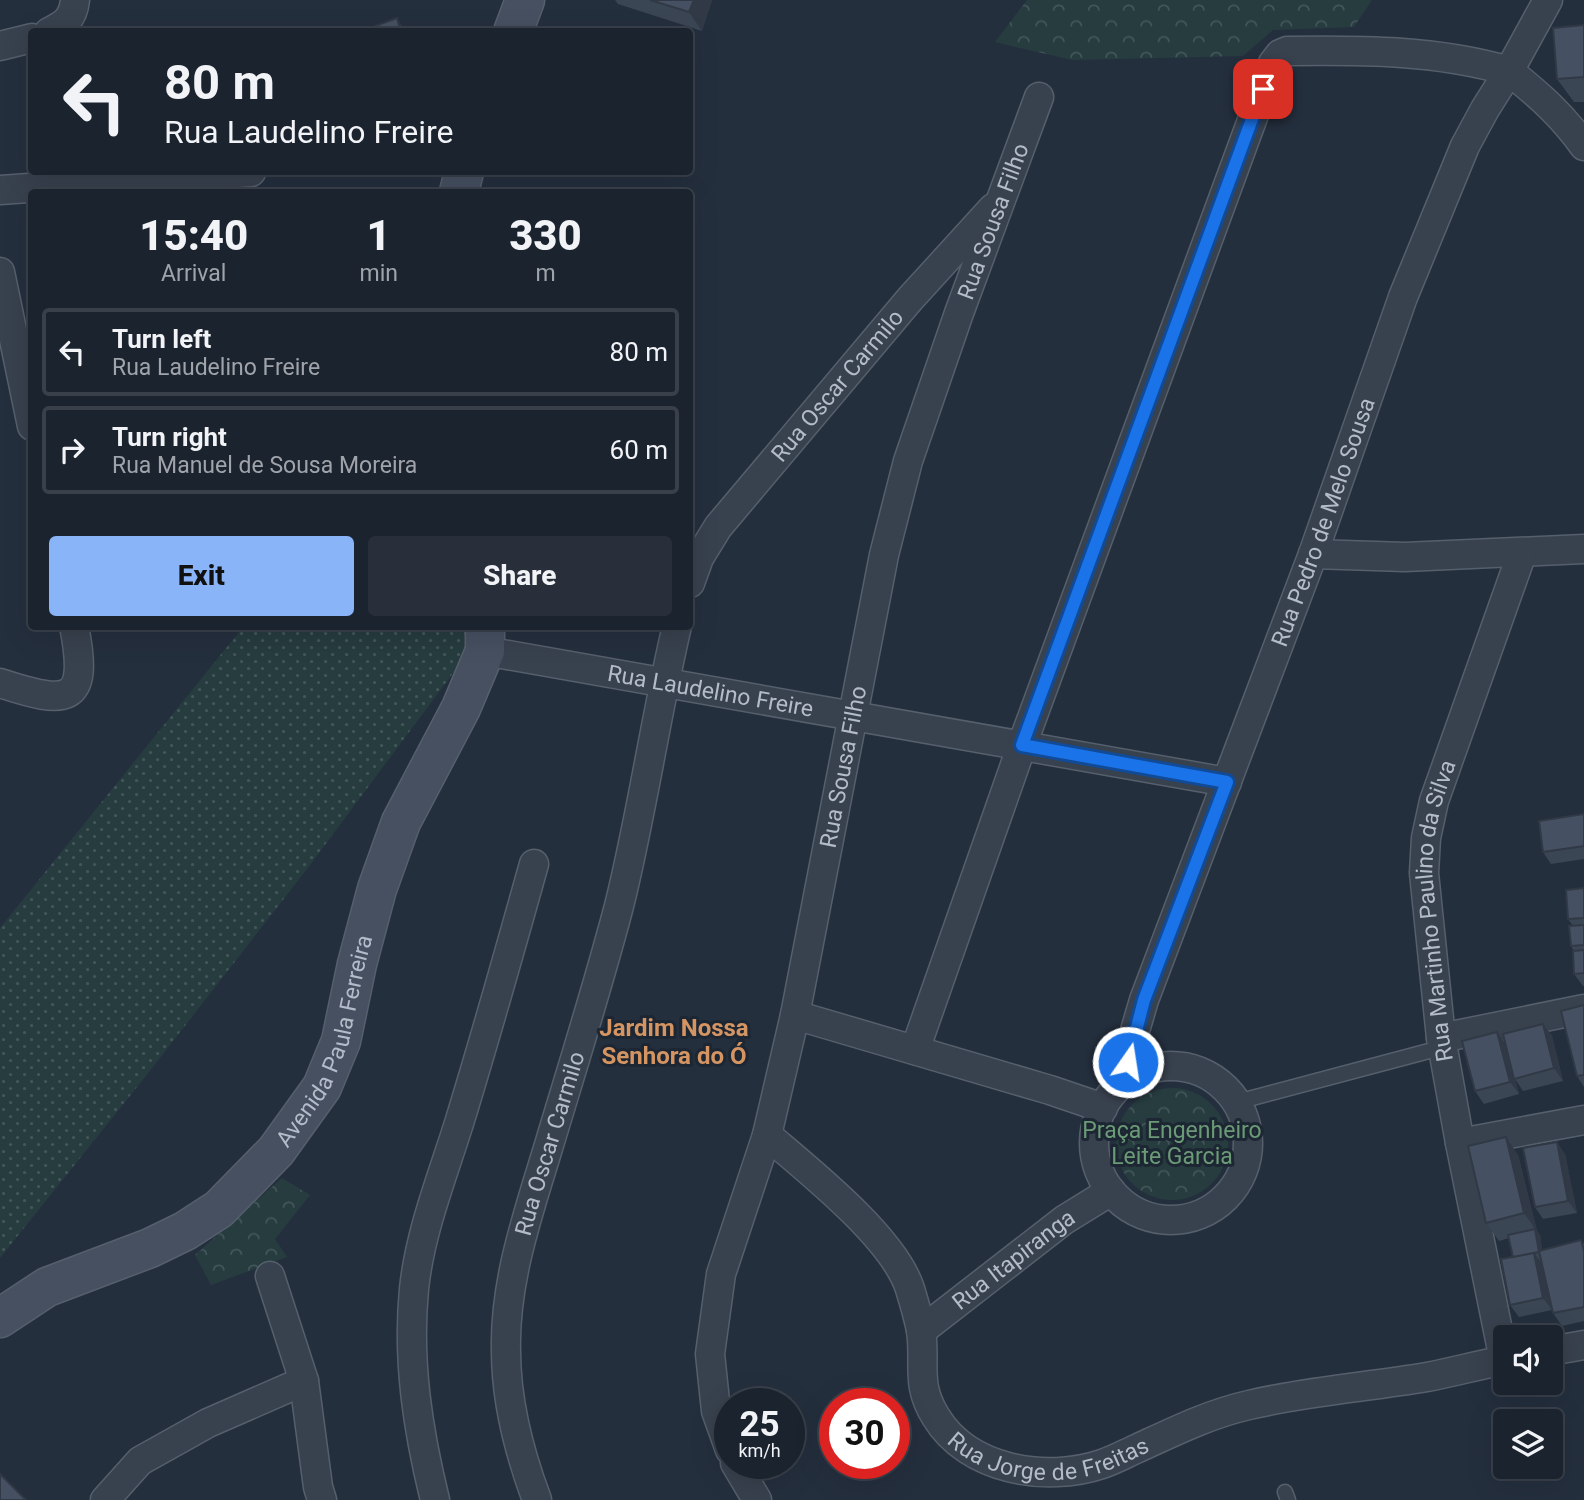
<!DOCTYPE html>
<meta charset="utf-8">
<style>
:root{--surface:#1b232e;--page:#282f3a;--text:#f1f3f6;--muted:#a0a4aa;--line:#39404a;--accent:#8ab4f8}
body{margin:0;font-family:Roboto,sans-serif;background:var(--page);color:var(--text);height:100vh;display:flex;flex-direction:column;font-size:26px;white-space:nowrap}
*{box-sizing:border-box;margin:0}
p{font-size:23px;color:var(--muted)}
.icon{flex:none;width:38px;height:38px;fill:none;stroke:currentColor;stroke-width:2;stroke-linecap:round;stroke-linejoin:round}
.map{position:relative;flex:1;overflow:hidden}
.sheet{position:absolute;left:28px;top:189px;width:665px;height:441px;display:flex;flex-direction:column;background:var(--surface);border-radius:7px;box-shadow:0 7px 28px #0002,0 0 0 2px var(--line)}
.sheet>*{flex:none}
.guide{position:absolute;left:28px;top:28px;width:665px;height:147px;border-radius:7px;box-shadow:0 7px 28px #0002,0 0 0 2px var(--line);background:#1b232e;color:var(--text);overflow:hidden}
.tools{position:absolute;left:1493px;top:1325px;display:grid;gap:14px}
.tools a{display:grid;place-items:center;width:70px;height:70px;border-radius:7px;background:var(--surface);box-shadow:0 7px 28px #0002,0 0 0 2px var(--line);font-size:35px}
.speed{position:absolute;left:714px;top:1388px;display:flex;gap:14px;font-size:35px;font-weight:700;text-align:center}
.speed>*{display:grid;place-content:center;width:91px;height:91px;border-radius:50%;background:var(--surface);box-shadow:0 7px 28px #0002,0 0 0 2px var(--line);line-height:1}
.speed small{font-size:18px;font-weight:400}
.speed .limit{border:10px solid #d22;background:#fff;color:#111}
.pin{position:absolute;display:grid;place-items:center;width:60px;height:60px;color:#fff;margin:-30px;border-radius:14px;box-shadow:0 4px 10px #0006}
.me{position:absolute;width:77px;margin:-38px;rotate:13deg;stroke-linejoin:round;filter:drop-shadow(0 0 5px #0008)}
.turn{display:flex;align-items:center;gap:24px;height:147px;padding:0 21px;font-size:32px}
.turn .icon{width:91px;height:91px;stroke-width:2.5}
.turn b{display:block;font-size:49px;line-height:60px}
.eta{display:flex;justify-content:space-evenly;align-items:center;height:119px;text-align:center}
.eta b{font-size:42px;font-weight:800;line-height:49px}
.button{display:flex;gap:14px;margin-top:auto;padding:14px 21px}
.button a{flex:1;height:80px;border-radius:7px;background:var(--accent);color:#111;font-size:28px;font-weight:800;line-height:80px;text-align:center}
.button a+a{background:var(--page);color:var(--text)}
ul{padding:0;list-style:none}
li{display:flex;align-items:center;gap:21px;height:88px;margin:0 14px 10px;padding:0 7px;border:4px solid var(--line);border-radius:7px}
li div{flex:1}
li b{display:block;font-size:26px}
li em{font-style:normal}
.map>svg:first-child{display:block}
.grass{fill:url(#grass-dots)}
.forest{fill:url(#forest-crowns)}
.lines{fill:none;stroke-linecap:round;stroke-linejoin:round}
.lane-casing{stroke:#565f6c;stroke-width:17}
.street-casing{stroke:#565f6c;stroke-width:31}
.secondary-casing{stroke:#565f6c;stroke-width:41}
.lane{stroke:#38414e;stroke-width:14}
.street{stroke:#38414e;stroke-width:28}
.secondary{stroke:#465061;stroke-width:38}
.wall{fill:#3b4654}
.shaded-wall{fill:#303945}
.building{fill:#455162;stroke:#303945;stroke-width:2}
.route-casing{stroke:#114b97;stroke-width:18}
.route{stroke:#1a73e8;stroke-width:12}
.labels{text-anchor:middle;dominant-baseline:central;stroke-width:6;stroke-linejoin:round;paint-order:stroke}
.street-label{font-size:23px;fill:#b4bcc9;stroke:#1d2633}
.park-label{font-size:23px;fill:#6b9a76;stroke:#1d2633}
.neighbourhood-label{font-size:24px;font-weight:bold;fill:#d59563;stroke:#1d2633}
</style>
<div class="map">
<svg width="1584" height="1500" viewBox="0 0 1584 1500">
<defs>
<pattern id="grass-dots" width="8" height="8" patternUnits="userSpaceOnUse" patternTransform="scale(1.75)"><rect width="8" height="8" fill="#263c3f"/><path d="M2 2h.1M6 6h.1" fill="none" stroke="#435659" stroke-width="1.8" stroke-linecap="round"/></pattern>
<pattern id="forest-crowns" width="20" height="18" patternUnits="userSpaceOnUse" patternTransform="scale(1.75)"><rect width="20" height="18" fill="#263c3f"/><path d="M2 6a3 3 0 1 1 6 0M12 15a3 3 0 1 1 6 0" fill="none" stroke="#435659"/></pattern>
</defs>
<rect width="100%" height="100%" fill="#242f3e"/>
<path class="grass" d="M243 627H465V657L307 869 149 1072 0 1258V928Z"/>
<path class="forest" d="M1027 0H1372L1354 27 1273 30 1243 56 1072 60 995 42Z
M1116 1144a56 56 0 1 1 112 0a56 56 0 1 1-112 0Z
M282 1178 310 1195 275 1239 287 1257 211 1285 195 1255Z"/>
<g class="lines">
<defs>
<path id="lane" d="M1237 1102 1444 1047
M1285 1492 1288 1500"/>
<g id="street">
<path d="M49 32C65 24 73 19 75 0"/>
<path d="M0 46 32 38"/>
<path d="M0 190 251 172"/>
<path d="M0 272 32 426"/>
<path d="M1313 554 1405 557 1584 549"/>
<path id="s1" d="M690 583 699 558 718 527 910 299 993 208"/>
<path id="s2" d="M485 651 1227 782"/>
<path d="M0 683C67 705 90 706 74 626"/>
<path d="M795 1015 1050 1090 1103 1108"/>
<path d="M1441 1038 1584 1009"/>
<path d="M915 1050 1022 745 1273 63 1280 54 1287 51C1363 50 1436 50 1509 71L1548 0"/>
<circle cx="1171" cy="1143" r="77"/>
<path id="s3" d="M1124 1082 1132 1041 1144 1000 1313 554 1403 297 1465 146 1485 109 1509 71C1539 95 1562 115 1584 146"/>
<path id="s4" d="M767 1135C808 1170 894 1238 910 1289 914 1302 918 1316 921 1330 926 1364 915 1384 936 1417 968 1470 1046 1483 1102 1464 1114 1460 1125 1454 1136 1449 1173 1432 1209 1414 1249 1405 1308 1391 1368 1387 1427 1377 1453 1372 1479 1365 1505 1360"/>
<path d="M1460 1143 1584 1120"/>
<path d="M270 1276 304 1381 318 1487 322 1500"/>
<path id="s5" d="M921 1331 1064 1220 1111 1191"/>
<path d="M1550 1351 1584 1345"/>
<path id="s6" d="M1504 1360 1460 1143 1441 1038 1424 873 1426 838 1434 801 1522 553"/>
<path id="s7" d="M730 1450 716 1411 710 1354 721 1274 767 1135 795 1015 884 555 908 461 959 313 1039 97"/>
<path d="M735 1463 757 1500"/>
<path d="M105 1500 140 1461 208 1423 304 1381"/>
<path d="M435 1500C418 1431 407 1361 414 1289 420 1231 443 1175 460 1120 486 1035 510 950 534 864"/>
<path id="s8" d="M537 1500C519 1452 506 1403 506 1351 504 1281 529 1211 549 1145 573 1065 598 986 619 906 642 814 655 719 677 626"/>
</g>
<g id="secondary">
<path d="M513 32 525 0"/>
<path d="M459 192 464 172"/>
<path id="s9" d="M0 1318 47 1287 150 1248 185 1231 219 1209 276 1151 322 1087 341 1041 357 964 377 889 401 822 461 708 485 651V626"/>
</g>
</defs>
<use href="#lane" class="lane-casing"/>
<use href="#street" class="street-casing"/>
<use href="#secondary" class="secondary-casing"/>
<use href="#lane" class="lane"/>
<use href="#street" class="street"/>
<use href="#secondary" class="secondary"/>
</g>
<path class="wall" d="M615 0H712L702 31 618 4Z
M1584 25V102H1574L1557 79Z
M1584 814V859L1551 864 1543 852Z
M1584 888V986H1583L1574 974V951L1571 946 1573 926 1568 919Z
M1584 1005V1087L1577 1076Z
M1543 1024 1552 1036 1563 1081 1523 1091 1515 1079 1519 1094 1484 1104 1475 1091 1506 1044Z
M1565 1154 1577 1213 1543 1219 1535 1207Z
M1518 1155 1537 1231 1540 1235 1542 1250 1581 1240 1584 1244V1321L1562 1326 1553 1313 1547 1285 1552 1310 1519 1317 1510 1305 1513 1257 1509 1238 1499 1241 1486 1223Z"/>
<path class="shaded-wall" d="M694 0H712L702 31 689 12Z
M397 18 406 32H401Z
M1543 1024 1552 1036 1563 1081 1554 1068Z
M1497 1032 1506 1044 1519 1094 1510 1082Z
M1506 1137 1518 1155 1537 1231 1540 1235 1544 1258 1540 1252 1536 1230 1524 1213Z
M1557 1142 1565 1154 1577 1213 1568 1201Z
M1534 1253 1543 1265 1552 1310 1543 1298Z"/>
<path class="building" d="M650 0H694L689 12Z
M397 18 401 32H377L375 26Z
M1584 25V77L1557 79 1553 28Z
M1584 814V846L1543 852 1539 821Z
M1584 888V918L1568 919 1566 890Z
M1584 925V945L1571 946 1569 926Z
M1584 950V973L1574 974 1573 951Z
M1584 1005V1075L1577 1076 1561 1011Z
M1543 1024 1554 1068 1514 1079 1503 1034Z
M1497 1032 1510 1082 1475 1091 1462 1041Z
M1506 1137 1524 1213 1486 1223 1468 1146Z
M1557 1142 1568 1201 1535 1207 1523 1148Z
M1535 1229 1539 1252 1513 1257 1508 1235Z
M1581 1240 1584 1251V1307L1553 1313 1539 1251Z
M1534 1253 1543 1298 1510 1305 1501 1259Z
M0 1474 26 1500H0Z"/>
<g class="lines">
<defs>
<path id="route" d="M1128 1062 1144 1000 1227 782 1022 745 1263 89"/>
</defs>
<use href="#route" class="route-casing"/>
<use href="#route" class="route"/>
</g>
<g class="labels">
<g class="street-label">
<text stroke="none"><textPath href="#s7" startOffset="1269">Rua Sousa Filho</textPath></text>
<text stroke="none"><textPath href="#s1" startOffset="248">Rua Oscar Carmilo</textPath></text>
<text stroke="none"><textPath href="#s3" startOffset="595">Rua Pedro de Melo Sousa</textPath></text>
<text stroke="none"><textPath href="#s2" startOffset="229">Rua Laudelino Freire</textPath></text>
<text stroke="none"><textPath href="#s7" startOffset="702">Rua Sousa Filho</textPath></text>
<text stroke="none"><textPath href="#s6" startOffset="457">Rua Martinho Paulino da Silva</textPath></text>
<text stroke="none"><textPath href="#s9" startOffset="450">Avenida Paula Ferreira</textPath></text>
<text stroke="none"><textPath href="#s8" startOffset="366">Rua Oscar Carmilo</textPath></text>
<text stroke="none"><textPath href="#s5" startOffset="117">Rua Itapiranga</textPath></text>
<text stroke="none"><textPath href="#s4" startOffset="474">Rua Jorge de Freitas</textPath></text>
</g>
<g class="park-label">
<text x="1172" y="1130">Praça Engenheiro<tspan x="1172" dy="26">Leite Garcia</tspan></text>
</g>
<g class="neighbourhood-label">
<text x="674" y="1028">Jardim Nossa<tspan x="674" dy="28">Senhora do Ó</tspan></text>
</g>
</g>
</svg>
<div class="tools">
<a><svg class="icon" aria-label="sound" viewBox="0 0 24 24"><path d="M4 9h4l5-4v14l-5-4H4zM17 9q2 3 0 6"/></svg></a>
<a><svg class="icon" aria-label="layers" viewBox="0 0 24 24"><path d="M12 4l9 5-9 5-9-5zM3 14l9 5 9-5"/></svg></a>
</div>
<div class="speed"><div>25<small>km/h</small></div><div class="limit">30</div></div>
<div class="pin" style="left:1263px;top:89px;background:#d93025"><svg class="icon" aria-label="arrive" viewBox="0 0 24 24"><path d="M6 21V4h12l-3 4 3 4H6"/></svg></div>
<svg class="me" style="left:1128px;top:1062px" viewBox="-20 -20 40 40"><circle r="17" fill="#1a73e8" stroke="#fff" stroke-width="3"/><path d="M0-11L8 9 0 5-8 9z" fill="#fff"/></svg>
<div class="guide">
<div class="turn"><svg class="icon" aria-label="left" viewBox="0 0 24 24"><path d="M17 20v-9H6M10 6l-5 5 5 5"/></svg><div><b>80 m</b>Rua Laudelino Freire</div></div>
</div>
<section class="sheet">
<div class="eta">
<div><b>15:40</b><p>Arrival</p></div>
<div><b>1</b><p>min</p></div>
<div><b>330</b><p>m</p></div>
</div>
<ul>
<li><svg class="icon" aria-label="left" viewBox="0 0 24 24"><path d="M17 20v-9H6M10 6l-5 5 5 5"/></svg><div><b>Turn left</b><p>Rua Laudelino Freire</p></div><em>80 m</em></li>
<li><svg class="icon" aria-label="right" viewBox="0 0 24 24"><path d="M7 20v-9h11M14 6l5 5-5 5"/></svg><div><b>Turn right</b><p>Rua Manuel de Sousa Moreira</p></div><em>60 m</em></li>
</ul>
<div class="button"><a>Exit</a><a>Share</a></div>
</section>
</div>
